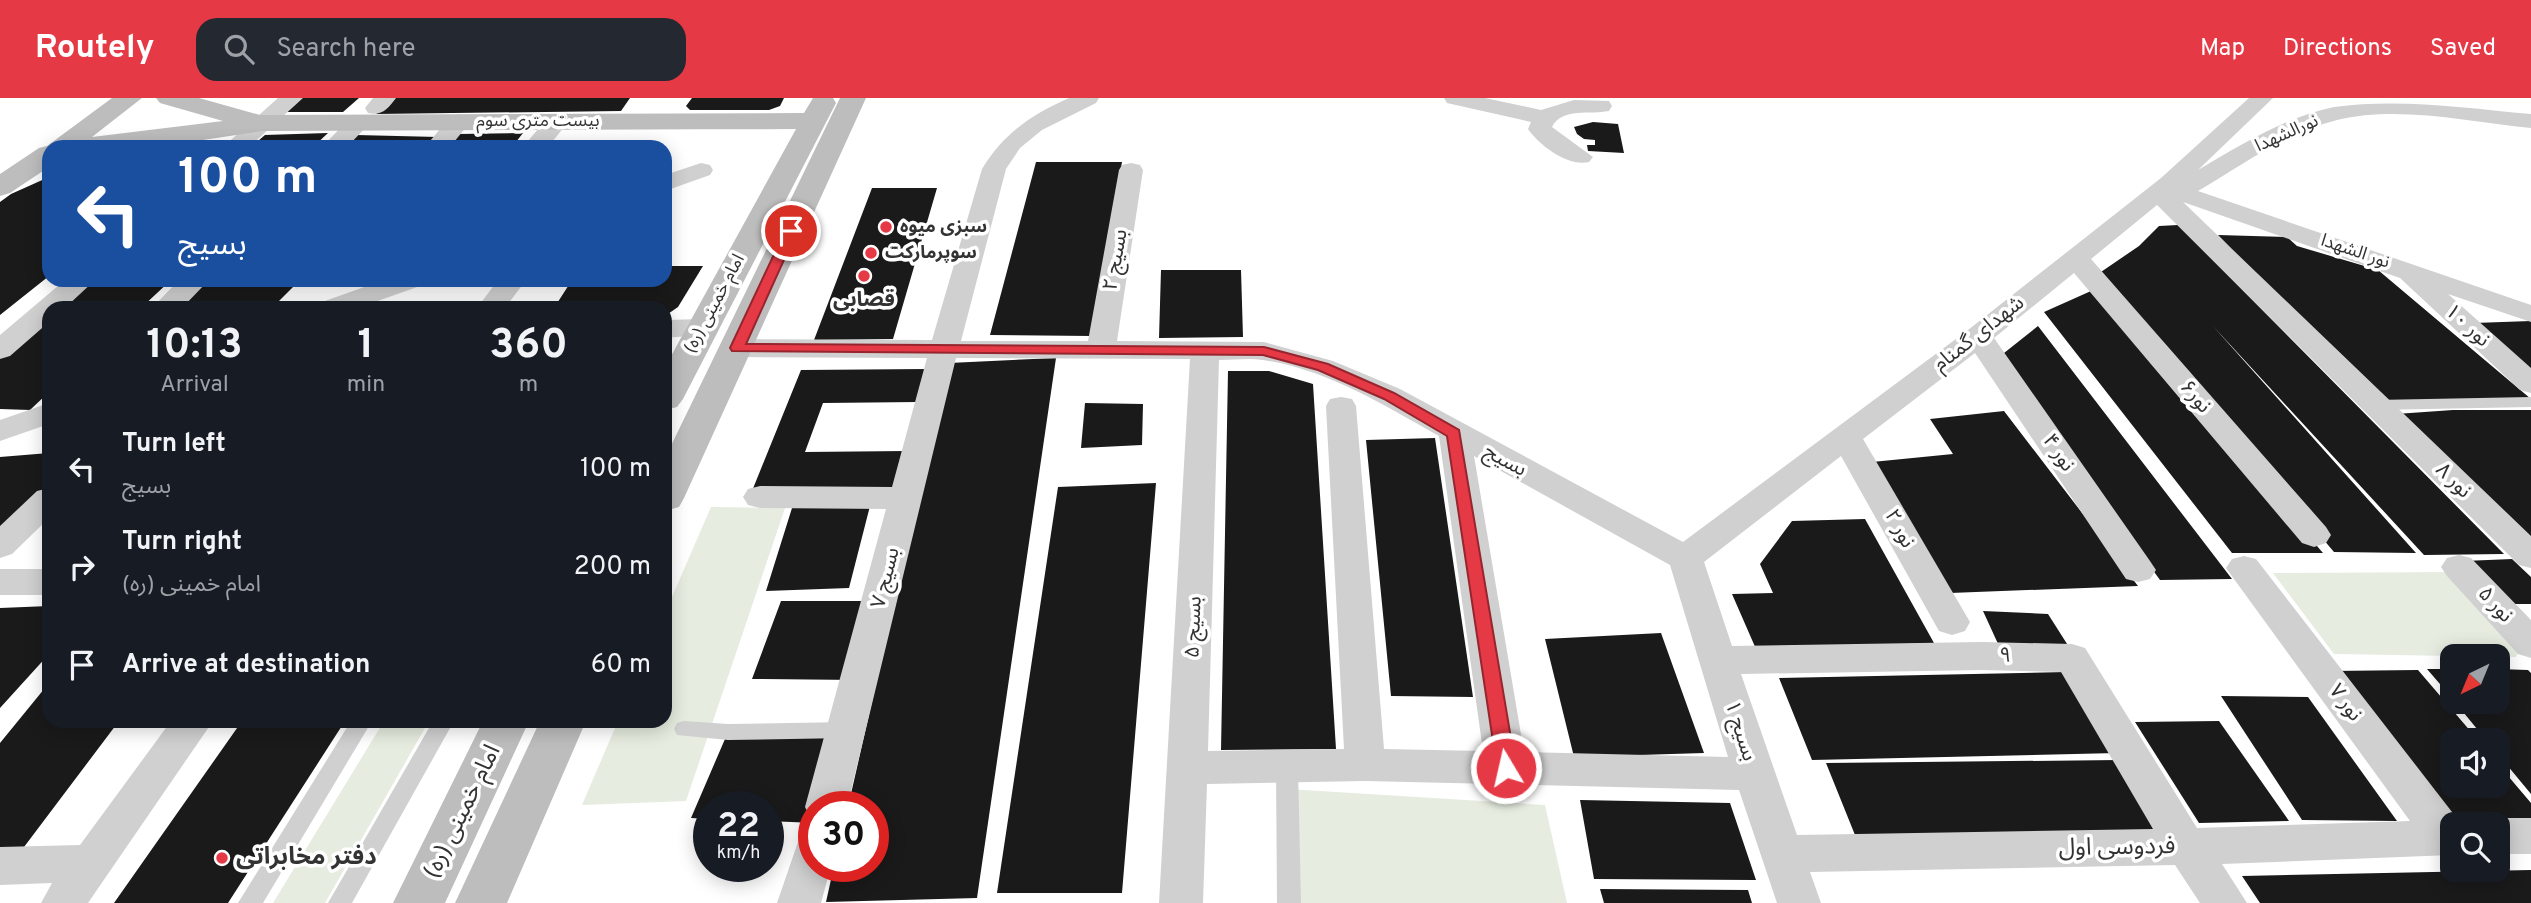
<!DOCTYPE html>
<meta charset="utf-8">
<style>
:root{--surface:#171b24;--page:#242831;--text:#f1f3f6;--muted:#9ea1a6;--accent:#e63946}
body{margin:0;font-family:Overpass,"Noto Sans Arabic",sans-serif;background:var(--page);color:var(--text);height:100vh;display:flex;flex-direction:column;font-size:26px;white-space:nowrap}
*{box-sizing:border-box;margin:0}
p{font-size:23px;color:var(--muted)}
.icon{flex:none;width:38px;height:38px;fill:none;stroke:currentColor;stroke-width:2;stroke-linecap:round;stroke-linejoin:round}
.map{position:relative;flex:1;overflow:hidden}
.drawer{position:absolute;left:42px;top:203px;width:630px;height:427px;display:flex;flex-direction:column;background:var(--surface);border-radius:21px;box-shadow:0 4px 18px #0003}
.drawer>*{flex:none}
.hud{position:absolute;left:42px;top:42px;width:630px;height:147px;border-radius:21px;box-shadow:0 4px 18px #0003;background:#1a4fa0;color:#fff;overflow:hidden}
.needle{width:46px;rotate:223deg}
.tools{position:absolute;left:2440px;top:546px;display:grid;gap:14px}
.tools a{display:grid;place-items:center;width:70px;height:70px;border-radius:14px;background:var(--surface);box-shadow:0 4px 18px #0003;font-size:35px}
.speed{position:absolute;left:693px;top:693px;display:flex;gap:14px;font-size:35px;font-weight:700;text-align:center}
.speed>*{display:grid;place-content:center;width:91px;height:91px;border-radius:50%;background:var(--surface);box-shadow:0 4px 18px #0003;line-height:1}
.speed small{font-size:18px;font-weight:400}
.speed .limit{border:10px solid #d22;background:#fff;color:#111}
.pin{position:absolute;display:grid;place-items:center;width:60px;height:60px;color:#fff;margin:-30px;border:4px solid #fff;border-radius:50%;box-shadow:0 2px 7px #0007}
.me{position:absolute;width:77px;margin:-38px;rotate:351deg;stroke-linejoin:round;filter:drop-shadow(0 0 5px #0008)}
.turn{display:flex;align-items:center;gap:24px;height:147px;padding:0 21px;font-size:32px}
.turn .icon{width:91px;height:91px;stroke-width:2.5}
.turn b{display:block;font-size:49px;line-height:60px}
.eta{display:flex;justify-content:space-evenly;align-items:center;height:119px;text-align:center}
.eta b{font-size:42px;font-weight:700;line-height:49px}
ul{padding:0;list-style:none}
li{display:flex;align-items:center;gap:21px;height:98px;padding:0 21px}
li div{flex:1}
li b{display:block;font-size:26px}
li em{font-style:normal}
header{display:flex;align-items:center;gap:42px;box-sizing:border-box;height:98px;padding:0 35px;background:var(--accent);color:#fff}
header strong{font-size:33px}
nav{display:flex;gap:38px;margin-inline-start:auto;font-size:24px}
.search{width:490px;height:63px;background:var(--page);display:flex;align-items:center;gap:18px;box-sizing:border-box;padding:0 24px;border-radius:21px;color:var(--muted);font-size:26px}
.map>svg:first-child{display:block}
.green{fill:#e6ecdf}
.building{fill:#1a1a1a}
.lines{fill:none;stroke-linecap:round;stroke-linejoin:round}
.service{fill:#d0d0d0;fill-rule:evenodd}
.minor{fill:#d0d0d0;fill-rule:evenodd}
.secondary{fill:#bdbdbd;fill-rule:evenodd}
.route{fill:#e63946;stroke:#96252e;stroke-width:2}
.poi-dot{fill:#e63946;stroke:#fff;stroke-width:2.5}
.labels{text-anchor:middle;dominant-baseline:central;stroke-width:7;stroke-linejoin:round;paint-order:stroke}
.far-street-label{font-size:18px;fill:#333;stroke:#fff}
.far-poi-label{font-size:18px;font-weight:bold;fill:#333;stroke:#fff;text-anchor:start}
.street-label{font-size:21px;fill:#333;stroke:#fff}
.poi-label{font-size:21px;font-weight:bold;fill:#333;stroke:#fff}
.near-street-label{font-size:24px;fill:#333;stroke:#fff}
.near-poi-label{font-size:24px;font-weight:bold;fill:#333;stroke:#fff;text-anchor:start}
</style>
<header>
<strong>Routely</strong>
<div class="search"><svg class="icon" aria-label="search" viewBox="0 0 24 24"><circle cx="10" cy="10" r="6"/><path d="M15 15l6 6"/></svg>Search here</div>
<nav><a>Map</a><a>Directions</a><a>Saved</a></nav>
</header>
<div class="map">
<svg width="2531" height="805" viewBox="0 0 2531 805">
<rect width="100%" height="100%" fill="#fff"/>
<path class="green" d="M711 409 785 410 686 703 582 707 618 623H665V515Z
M2455 474 2523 547 2516 559 2334 556 2273 475Z
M384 623H429L325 805H273Z
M1287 691 1545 707 1567 805H1289Z"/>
<path class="building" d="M302 0H359L343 14H287Z
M392 0H630L621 13 376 16Z
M692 0H784L780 8 769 12H690L686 8Z
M1593 24 1618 26 1624 55 1588 53 1587 47H1595V42L1584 41 1577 36 1574 29Z
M328 35 313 49H251L265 37Z
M523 35 512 49H448L459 36Z
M356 37 438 39 428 49H344Z
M1036 64H1122L1092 238 990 237Z
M49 79V178L0 217V104L11 96Z
M872 90H937L893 241 814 242Z
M2178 127 2504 456 2424 457 2212 227 2416 455 2334 454 2098 176 2139 148 2159 128Z
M2218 137 2287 139 2297 148 2378 172 2531 301V304H2381Z
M665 168H703L678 209 665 218V210H554L572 182H665Z
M1161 172H1241L1243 239 1159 240Z
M93 182H171L141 210H60Z
M208 182H300L272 210H179Z
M2091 193 2104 199 2323 455H2232L2044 214Z
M49 219V294L30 312 0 311V260Z
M2531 223V274L2474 225Z
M2038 228 2232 481 2160 482 1999 259Z
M1056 260 977 800 826 804 834 768H873V709H848L949 265Z
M927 271 918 304 823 305 805 354 907 353 896 392 752 393 801 272Z
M1228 273H1269L1313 286 1336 651 1221 652Z
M1085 305 1143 306 1142 347 1081 350Z
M2453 312H2531V446L2396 316Z
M2004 313 2138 488 1950 495 1862 365 1953 356 1930 321Z
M1435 340 1473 599 1391 598 1366 342Z
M49 355V388L0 438V359Z
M1156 385 1122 795H997L1058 389Z
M870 408 849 490 766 493 792 410Z
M1865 421 1934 545 1756 551 1732 496 1773 495 1760 466 1792 423Z
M2512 461 2531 479V506H2512L2464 463Z
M781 503H881L857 582 752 581Z
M49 508V556L0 610V510Z
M1983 513 2048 516 2069 549 1999 548Z
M1661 535 1704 655 1574 659 1545 541Z
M2427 571H2452V600Z
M2497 571 2528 572 2531 575V696L2497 655V642H2486L2455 604H2497Z
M2418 572 2478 642H2452V688H2497V665L2531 705V725L2451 726 2331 573Z
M2067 574 2117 655 1812 662 1779 580Z
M49 585V623H119L21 753 0 754V645Z
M2221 598 2308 599 2397 723 2302 722Z
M242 623H345L228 805H114Z
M2219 623 2289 723 2199 725 2135 624Z
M728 634 846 639 814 709V725L768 723V709H709V721L691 720Z
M2119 662 2162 733 1855 737 1826 665Z
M1580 702 1730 705 1756 782 1594 781Z
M2531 772V805H2260L2242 778Z
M1600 791 1748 792 1752 805H1604Z"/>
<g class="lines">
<path class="service" d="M2531 299V309L2375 312 2367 307 2375 302Z
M351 623H372L263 805H238Z
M433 623H454L352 805H328Z
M684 623 728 626 847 624 854 626 857 632 854 638 847 640 728 642 677 637 674 631 677 625Z
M1287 661 1295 664 1298 670 1301 805H1277L1276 670 1279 664Z"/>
<path class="minor" d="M278 0H303L249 49H223Z
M373 0H396C388 11 382 18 368 15L365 10Z
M1069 0H1099L1096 5 1042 32 1020 50 1006 71 961 243H1088L1119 72 1122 67 1131 65 1140 67 1143 72 1117 243 1264 244 1333 263 1400 291 1683 444 1968 232 2161 80 2249 0H2273L2198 72C2241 47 2285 19 2334 9 2398 0 2466 10 2531 16V30C2469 24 2399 7 2337 22 2287 34 2242 67 2198 93L2531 207V224L2448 196 2531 270V295L2520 292 2400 180 2183 104 2531 438V470L2519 467 2157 107 2091 161 2326 429 2331 437 2326 445 2314 449 2302 445 2074 175 1994 240 2150 463 2156 472 2150 481 2138 484 2126 481 1975 255 1863 341 1970 524 1965 533 1952 537 1939 533 1841 358 1704 464 1732 548 1982 544 2072 546 2085 550 2197 730 2410 723 2226 470 2232 461 2244 458 2256 461 2459 723 2467 726H2452V757L2222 766 2247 805H2200L2175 767 1810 774 1821 805H1777L1739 692 1365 683 1207 686 1203 805H1159L1190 261 956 260 847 709H814V722L811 721 805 709 886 411 760 410 748 407 743 399 748 391 760 388 892 389 927 260 737 259 727 256 722 250 727 244 737 241 932 242 982 71C1004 35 1031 17 1069 0ZM1219 262C1234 262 1249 260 1263 262 1326 271 1385 308 1439 338L1483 653 1384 651 1356 308 1352 301 1341 299 1330 301 1326 308 1344 651 1208 653ZM1474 358 1670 467 1728 659 1524 654ZM1982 572 2061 574 2153 731 1797 737 1741 576Z
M1444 0H1485L1541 12 1574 2 1609 3 1612 8 1609 13C1590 17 1562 9 1552 29L1593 59 1589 64C1568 69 1540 48 1528 31L1531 24 1447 5Z
M459 16 467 18 471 23 450 49H425L451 18Z
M557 16 565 18 569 23 548 49H523L549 18Z
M359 17 367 19 371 24 347 49H322L351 19Z
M701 65 710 67 713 72 710 77 665 93V77Z
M65 182H95L65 210H49V224L10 258 0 261V237Z
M179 182H209L182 210H152Z
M384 182H424L420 188 358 210H318L322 204Z
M498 182H526L505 210H477Z
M702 221 712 224 716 230 712 236 665 240V222Z
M49 305V326L0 343V322Z
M49 390V420L12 456 0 460V428L37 393Z
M2459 457 2471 460 2531 522V560L2518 556 2447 478 2441 469 2447 460Z
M0 471H49V497H0Z
M171 623H213L88 805H41L52 785 0 787V749L80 747Z
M2497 720H2531V756H2497V726H2482Z
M814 736V768H831L821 805H777L799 741Z"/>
<path class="secondary" d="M112 0H142L92 39 223 23 160 5 156 0H199L260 17 804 15 813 0H833L836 5 683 301 677 309 665 312V269L796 31 262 33 157 49H49V69L10 95 0 98V76L39 50 47 48Z
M840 0H866L684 400 679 409 665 413V360Z
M483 623H529L445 805H393Z
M540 623H586L507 805H455Z"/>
</g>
<path class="route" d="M791 129 797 133 746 246 1264 249 1328 266 1394 295 1459 332 1516 670 1513 676 1506 678 1499 676 1497 670 1447 338 1384 301 1318 272 1263 257 732 253 730 250 785 133Z"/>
<g class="poi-dot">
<circle cx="886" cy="129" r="7"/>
<circle cx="871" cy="155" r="7"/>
<circle cx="864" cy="178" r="7"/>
<circle cx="222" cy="760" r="7"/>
</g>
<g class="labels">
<g class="far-street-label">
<text x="538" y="23">بیست متری سوم</text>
<text transform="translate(2287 36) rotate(-24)">نورالشهدا</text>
<text transform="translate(2355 154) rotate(19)">نور الشهدا</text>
<text transform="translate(715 206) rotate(-62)">امام خمینی (ره)</text>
</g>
<g class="far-poi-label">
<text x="900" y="129">سبزی میوه</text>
<text x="885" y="155">سوپرمارکت</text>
</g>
<g class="street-label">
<text transform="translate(1116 162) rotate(-80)">بسیج ۲</text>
<text transform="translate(2467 228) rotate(42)">نور ۱۰</text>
<text transform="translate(1979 236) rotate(-38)">شهدای گمنام</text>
<text transform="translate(2195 299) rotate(49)">نور۶</text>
<text transform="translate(2058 355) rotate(56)">نور ۴</text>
<text transform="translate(1505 363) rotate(28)">بسیج</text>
<text transform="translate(2453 383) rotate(44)">نور ۸</text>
<text transform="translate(1899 431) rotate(61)">نور ۲</text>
<text transform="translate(886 480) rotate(-76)">بسیج ۷</text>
<text transform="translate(2495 507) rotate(47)">نور ۵</text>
<text transform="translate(1194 529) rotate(-88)">بسیج ۵</text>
<text transform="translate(2005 558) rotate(1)">۹</text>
<text transform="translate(2345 605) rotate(53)">نور ۷</text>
<text transform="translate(1740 633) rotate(72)">بسیج ۱</text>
</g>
<g class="poi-label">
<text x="864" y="202">قصابی</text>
</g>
<g class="near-street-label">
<text transform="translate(463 714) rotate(-64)">امام خمینی (ره)</text>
<text transform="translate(2117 750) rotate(-1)">فردوسی اول</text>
</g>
<g class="near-poi-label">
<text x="236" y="760">دفتر مخابراتی</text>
</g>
</g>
</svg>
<div class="tools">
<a><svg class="needle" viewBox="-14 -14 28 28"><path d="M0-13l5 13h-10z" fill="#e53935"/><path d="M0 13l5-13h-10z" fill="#9ea1a6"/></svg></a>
<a><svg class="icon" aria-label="sound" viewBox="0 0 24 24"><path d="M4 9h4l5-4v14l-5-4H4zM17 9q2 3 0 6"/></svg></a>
<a><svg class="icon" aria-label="search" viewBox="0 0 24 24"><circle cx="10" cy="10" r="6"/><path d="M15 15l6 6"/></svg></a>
</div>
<div class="speed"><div>22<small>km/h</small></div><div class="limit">30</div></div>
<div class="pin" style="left:791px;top:133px;background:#d93025"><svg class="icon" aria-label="arrive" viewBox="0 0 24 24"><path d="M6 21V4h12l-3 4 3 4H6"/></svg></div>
<svg class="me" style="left:1506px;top:670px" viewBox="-20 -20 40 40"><circle r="17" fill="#e63946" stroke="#fff" stroke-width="3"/><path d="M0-11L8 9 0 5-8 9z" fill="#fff"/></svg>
<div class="hud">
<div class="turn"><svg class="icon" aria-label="left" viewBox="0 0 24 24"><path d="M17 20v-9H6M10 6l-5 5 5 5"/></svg><div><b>100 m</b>بسیج</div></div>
</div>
<section class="drawer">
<div class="eta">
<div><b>10:13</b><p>Arrival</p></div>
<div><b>1</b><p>min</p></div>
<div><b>360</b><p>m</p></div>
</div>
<ul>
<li><svg class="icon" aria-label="left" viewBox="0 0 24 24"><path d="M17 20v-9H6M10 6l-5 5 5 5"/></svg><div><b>Turn left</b><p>بسیج</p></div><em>100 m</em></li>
<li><svg class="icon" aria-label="right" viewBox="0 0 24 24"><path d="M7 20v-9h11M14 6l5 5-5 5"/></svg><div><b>Turn right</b><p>امام خمینی (ره)</p></div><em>200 m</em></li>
<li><svg class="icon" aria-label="arrive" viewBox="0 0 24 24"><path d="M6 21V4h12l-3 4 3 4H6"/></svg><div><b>Arrive at destination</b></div><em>60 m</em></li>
</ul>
</section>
</div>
